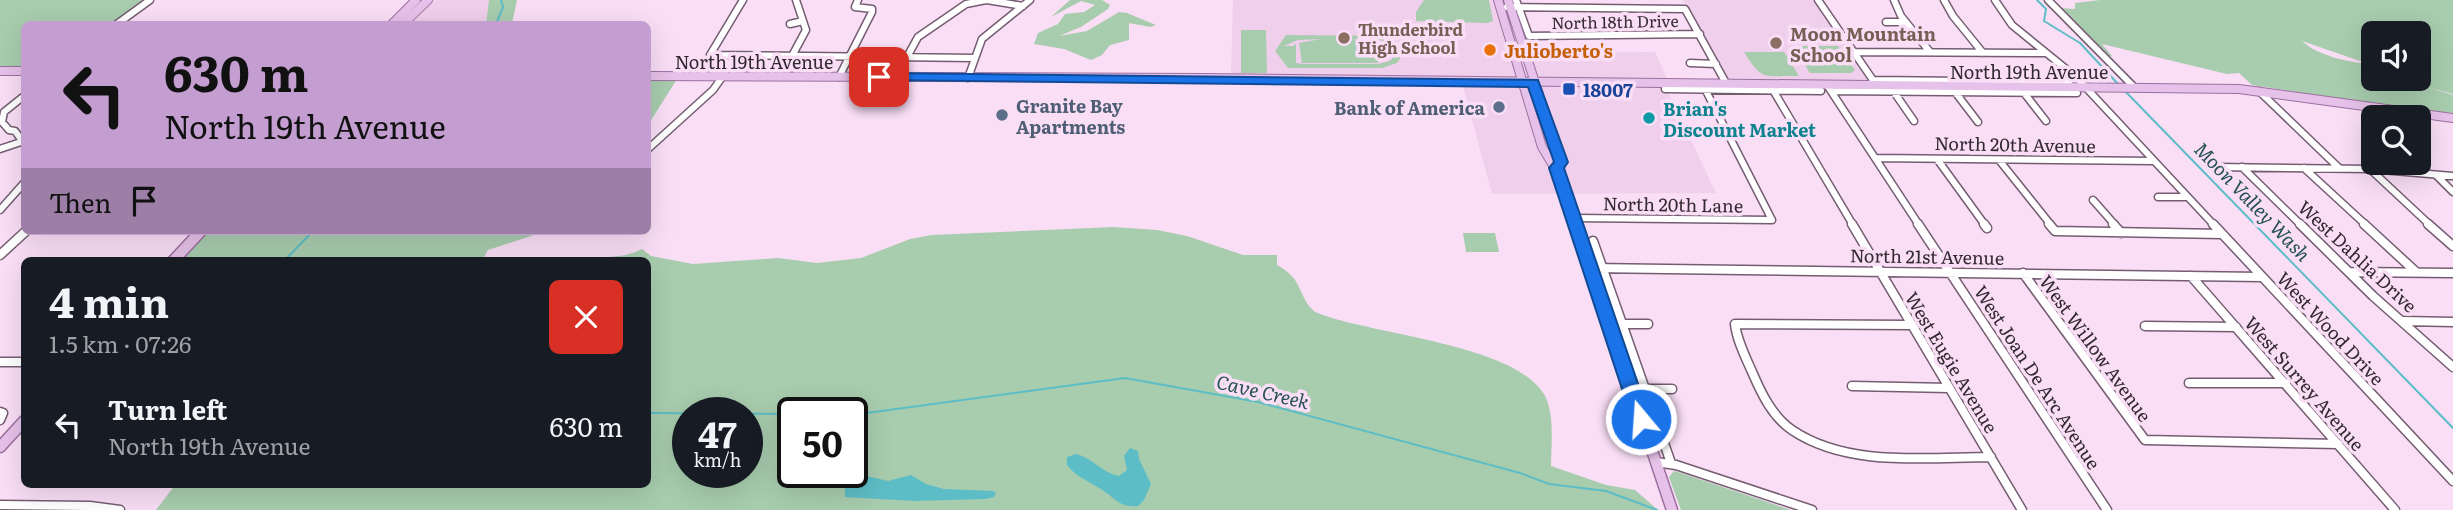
<!DOCTYPE html>
<meta charset="utf-8">
<style>
:root{--surface:#171b24;--page:#20242c;--text:#f1f3f6;--muted:#9ea1a6}
body{margin:0;font-family:Literata,serif;background:var(--page);color:var(--text);height:100vh;display:flex;flex-direction:column;font-size:26px;white-space:nowrap}
*{box-sizing:border-box;margin:0}
p{font-size:23px;color:var(--muted)}
.icon{flex:none;width:38px;height:38px;fill:none;stroke:currentColor;stroke-width:2;stroke-linecap:round;stroke-linejoin:round}
.map{position:relative;flex:1;overflow:hidden}
.details{position:absolute;left:21px;top:257px;width:630px;height:231px;display:flex;flex-direction:column;background:var(--surface);border-radius:10px;box-shadow:0 7px 28px #0002}
.details>*{flex:none}
.guide{position:absolute;left:21px;top:21px;width:630px;height:214px;border-radius:10px;box-shadow:0 7px 28px #0002;background:#c49ed1;color:#111;overflow:hidden}
.fabs{position:absolute;left:2361px;top:21px;display:grid;gap:14px}
.fabs a{display:grid;place-items:center;width:70px;height:70px;border-radius:10px;background:var(--surface);box-shadow:0 7px 28px #0002;font-size:35px}
.speed{position:absolute;left:672px;top:397px;display:flex;gap:14px;font-size:35px;font-weight:700;text-align:center}
.speed>*{display:grid;place-content:center;width:91px;height:91px;border-radius:50%;background:var(--surface);box-shadow:0 7px 28px #0002;line-height:1}
.speed small{font-size:18px;font-weight:400}
.speed .limit{border:4px solid #111;border-radius:10px;background:#fff;color:#111}
.pin{position:absolute;display:grid;place-items:center;width:60px;height:60px;color:#fff;margin:-30px;border-radius:14px;box-shadow:0 4px 10px #0006}
.me{position:absolute;width:77px;margin:-38px;rotate:342deg;stroke-linejoin:round;filter:drop-shadow(0 0 5px #0008)}
.turn{display:flex;align-items:center;gap:24px;height:147px;padding:0 28px;font-size:32px}
.turn .icon{width:91px;height:91px;stroke-width:2.5}
.turn b{display:block;font-size:49px;line-height:60px}
.then{display:flex;align-items:center;height:66px;padding:0 28px;background:#0003;gap:14px;font-size:26px}
.round{display:grid;place-items:center;flex:none;width:74px;height:74px;border-radius:10px;background:var(--page)}
.overview{display:flex;align-items:center;justify-content:space-between;height:119px;padding:0 28px}
h1{font-size:42px;font-weight:700;line-height:52px}
ul{padding:0;list-style:none}
li{display:flex;align-items:center;gap:21px;height:98px;padding:0 28px}
li div{flex:1}
li b{display:block;font-size:26px}
li em{font-style:normal}
.map>svg:first-child{display:block}
.built{fill:#efcfeb}
.green{fill:#a8ccae;fill-rule:evenodd}
.water{fill:#5dbdc6}
.lines{fill:none;stroke-linecap:round;stroke-linejoin:round}
.stream{stroke:#5dbdc6;stroke-width:2}
.minor-far1-casing{stroke:#745d71;stroke-width:9}
.minor-casing{stroke:#745d71;stroke-width:11}
.major-far1-casing{stroke:#9c709f;stroke-width:10}
.major-casing{stroke:#9c709f;stroke-width:13}
.minor-far1{stroke:#fff;stroke-width:6}
.minor{stroke:#fff;stroke-width:8}
.major-far1{stroke:#e6c1e9;stroke-width:8}
.major{stroke:#e6c1e9;stroke-width:10}
.route{fill:#1a73e8;stroke:#114b97;stroke-width:2}
.education-dot{fill:#8d6e63;stroke:#f9def6;stroke-width:2.5}
.food-dot{fill:#e8710a;stroke:#f9def6;stroke-width:2.5}
.transit-dot{fill:#1a4fb4;stroke:#f9def6;stroke-width:2.5}
.service-dot{fill:#5c6f8a;stroke:#f9def6;stroke-width:2.5}
.culture-dot{fill:#0f9aa8;stroke:#f9def6;stroke-width:2.5}
.labels{text-anchor:middle;dominant-baseline:central;stroke-width:7;stroke-linejoin:round;paint-order:stroke}
.far-street-label{font-size:16px;fill:#332932;stroke:#f9def6}
.far-education-label{font-size:16px;font-weight:bold;fill:#785e54;stroke:#f9def6;text-anchor:start}
.education-label{font-size:18px;font-weight:bold;fill:#785e54;stroke:#f9def6;text-anchor:start}
.food-label{font-size:18px;font-weight:bold;fill:#c56008;stroke:#f9def6;text-anchor:start}
.street-label{font-size:18px;fill:#332932;stroke:#f9def6}
.transit-label{font-size:18px;font-weight:bold;fill:#164399;stroke:#f9def6;text-anchor:start}
.service-label{font-size:18px;font-weight:bold;fill:#4e5e75;stroke:#f9def6;text-anchor:start}
.culture-label{font-size:18px;font-weight:bold;fill:#0d838f;stroke:#f9def6;text-anchor:start}
.water-label{font-size:19px;font-style:italic;fill:#255054;stroke:#f9def6}
</style>
<div class="map">
<svg width="2453" height="510" viewBox="0 0 2453 510">
<rect width="100%" height="100%" fill="#f9def6"/>
<path class="built" d="M431 0H489L488 21 486 24H409Z
M1233 0H1495L1502 26H1511L1520 53 1655 52 1668 80V92L1716 193 1492 194 1462 83 1231 76Z
M1683 0H1815L1869 82 1729 80Z"/>
<path class="green" d="M0 0H146L114 24H24V67L0 66Z
M489 0H517L512 24H486Z
M1070 0H1102L1110 5 1108 9 1081 27 1059 36 1087 31 1119 12 1127 13 1156 25 1150 27 1129 23V40L1110 45 1102 55 1091 60 1064 49 1034 44 1038 33 1058 24 1065 14 1084 12 1095 5 1081 1 1051 17Z
M1424 0H1489L1493 21 1488 23 1416 21V12Z
M2100 0H2453V94L2427 87 2453 95V113L2419 111 2252 85 2239 73 2227 74 2102 44 2112 56 2109 57 2060 8 2075 9V3ZM2373 33H2418V79H2373V65C2351 62 2319 57 2302 41L2360 61 2371 62Z
M1241 30H1266L1267 73H1241Z
M1286 35 1390 36V40L1401 48 1403 54 1397 63 1382 68H1288L1275 51ZM1321 39 1299 43 1302 63H1378L1377 43 1352 39C1367 39 1391 36 1396 54L1390 61 1378 64H1303L1296 63V43L1294 46H1284L1298 40Z
M1793 46H1838L1855 70 1851 73H1810Z
M1744 52H1784L1799 76C1765 75 1763 83 1744 52Z
M648 79H677L648 125Z
M1113 227 1157 230 1187 236 1243 255H1277V265C1305 280 1296 295 1315 312 1369 335 1516 343 1545 396 1555 415 1551 445 1551 466L1606 485 1635 490 1658 510H156L175 485H648V261H588C608 254 620 260 642 249L651 256 693 264 778 258 817 263 861 258 910 239 932 235ZM688 413H747V472H688ZM793 413H852V472H793Z
M208 231H546L488 250 482 261H181Z
M1463 233H1495L1499 252H1466Z
M1674 471 1684 474 1791 510H1681L1669 477Z"/>
<path class="water" d="M1130 448 1138 451 1139 459 1151 484 1144 500 1138 506C1118 508 1114 496 1099 488 1087 480 1076 477 1067 465V457L1076 454C1093 458 1102 473 1119 476L1127 470 1124 456Z
M862 475 888 481 911 475 926 484 944 489 993 491 996 493 994 497 985 499 914 501 845 497V485Z"/>
<g class="lines">
<path class="stream" d="M2037 0 2046 9 2044 21 2080 43 2118 84
M496 24 503 7 501 0
M2124 90 2453 428
M284 261 313 231
M648 413 793 414
M852 415 1125 378 1258 402 1520 473 1549 484 1606 491 1657 510"/>
<defs>
<path id="minor-far1" d="M743 0 710 55 975 58
M987 0 1023 6
M1516 0 1529 36 1700 34
M1818 0 1875 83
M1894 0 1901 16 1930 52
M1944 0 1953 16 1983 53
M1995 0 2012 25 2076 77 2214 225
M2048 0 2135 88
M1507 7 1685 9 1727 85
M1886 22H1906
M117 24 150 0
M790 24 803 21
M1853 52 2046 53
M792 56 806 30 796 0
M907 57 918 37 966 4 986 0
M1690 63 1716 64
M839 77 872 12V9L855 7 858 0
M968 78 982 39 1030 0
M1873 80 2069 82
M1770 85 1853 225
M1827 85 1919 225
M1665 89 1821 91
M2021 89 2046 121
M1831 91 2077 93
M2259 91 2339 168
M1894 92 1914 121
M1955 92 1978 122
M23 142 15 131 9 130 2 122 4 112 24 96
M0 149 24 141
M648 149 713 90 723 76
M1876 158 2153 161
M1937 159 1985 225
M1999 160 2051 225
M2215 167 2370 169 2453 176
M2242 167 2301 225
M2304 168 2366 225
M2370 169 2430 225
M2436 175 2453 192
M2158 197H2187
M2093 200 2115 225
M0 210 24 183
M1574 218 1772 220 1703 85"/>
<path id="minor" d="M1852 224 2022 510
M1918 224 2107 510
M1984 224 1987 228
M2049 224 2055 231 2222 234
M2113 224 2121 233
M2213 224 2453 481
M2300 224 2373 296 2453 367
M2364 224 2416 272
M2428 224 2453 246
M1593 241 1671 463
M0 255 26 231
M1591 268 2262 277
M2349 272 2453 273
M2023 273 2145 440 2338 444
M2191 276 2395 510
M2403 321 2453 322
M1622 324H1648
M1912 325 1735 324C1737 341 1746 358 1753 374 1762 395 1773 417 1792 430 1848 468 1928 457 1991 457
M2145 326 2236 327
M0 362H24
M2189 383H2286
M1852 386 1949 388
M1644 389H1672
M0 412 3 413 0 420
M1656 462 1676 465 1812 510
M0 505 90 506 120 510"/>
<path id="major-far1" d="M1498 0 1542 147 1560 177 1576 225
M1508 0 1561 162 1556 168
M392 24 416 0
M403 24 428 0
M0 71H24
M648 76 1203 78 2239 89 2453 118"/>
<path id="major" d="M1576 224 1672 510
M173 261 201 231
M0 447 24 421"/>
</defs>
<use href="#minor-far1" class="minor-far1-casing"/>
<use href="#minor" class="minor-casing"/>
<use href="#major-far1" class="major-far1-casing"/>
<use href="#major" class="major-casing"/>
<use href="#minor-far1" class="minor-far1"/>
<use href="#minor" class="minor"/>
<use href="#major-far1" class="major-far1"/>
<use href="#major" class="major"/>
</g>
<path class="route" d="M879 73 1538 80 1568 162 1564 168 1650 419 1648 424H1635L1632 419 1549 168 1554 162 1528 87 874 80V74Z"/>
<g class="education-dot">
<circle cx="1344" cy="38" r="7"/>
<circle cx="1776" cy="43" r="7"/>
</g>
<circle class="food-dot" cx="1490" cy="50" r="7"/>
<rect class="transit-dot" x="1562" y="82" width="14" height="14" rx="3.5"/>
<g class="service-dot">
<circle cx="1499" cy="107" r="7"/>
<circle cx="1002" cy="115" r="7"/>
</g>
<circle class="culture-dot" cx="1649" cy="118" r="7"/>
<g class="labels">
<g class="far-street-label">
<text transform="translate(1615 21) rotate(-1)">North 18th Drive</text>
</g>
<g class="far-education-label">
<text x="1358" y="29">Thunderbird<tspan x="1358" dy="18">High School</tspan></text>
</g>
<g class="education-label">
<text x="1790" y="33">Moon Mountain<tspan x="1790" dy="21">School</tspan></text>
</g>
<g class="food-label">
<text x="1504" y="50">Julioberto's</text>
</g>
<g class="street-label">
<text x="754" y="61">North 19th Avenue</text>
<text x="2029" y="71">North 19th Avenue</text>
<text transform="translate(2015 144) rotate(1)">North 20th Avenue</text>
<text transform="translate(1673 204) rotate(1)">North 20th Lane</text>
<text transform="translate(1927 256) rotate(1)">North 21st Avenue</text>
<text transform="translate(2358 256) rotate(43)">West Dahlia Drive</text>
<text transform="translate(2331 328) rotate(47)">West Wood Drive</text>
<text transform="translate(2096 348) rotate(54)">West Willow Avenue</text>
<text transform="translate(1952 362) rotate(59)">West Eugie Avenue</text>
<text transform="translate(2038 377) rotate(57)">West Joan De Arc Avenue</text>
<text transform="translate(2305 383) rotate(49)">West Surrey Avenue</text>
</g>
<g class="transit-label">
<text x="1583" y="89">18007</text>
</g>
<g class="service-label">
<text x="1016" y="105">Granite Bay<tspan x="1016" dy="21">Apartments</tspan></text>
<text x="1485" y="107" text-anchor="end">Bank of America</text>
</g>
<g class="culture-label">
<text x="1663" y="108">Brian's<tspan x="1663" dy="21">Discount Market</tspan></text>
</g>
<g class="water-label">
<text transform="translate(2253 201) rotate(46)">Moon Valley Wash</text>
<text transform="translate(1263 391) rotate(13)">Cave Creek</text>
</g>
</g>
</svg>
<div class="fabs">
<a><svg class="icon" aria-label="sound" viewBox="0 0 24 24"><path d="M4 9h4l5-4v14l-5-4H4zM17 9q2 3 0 6"/></svg></a>
<a><svg class="icon" aria-label="search" viewBox="0 0 24 24"><circle cx="10" cy="10" r="6"/><path d="M15 15l6 6"/></svg></a>
</div>
<div class="speed"><div>47<small>km/h</small></div><div class="limit">50</div></div>
<div class="pin" style="left:879px;top:77px;background:#d93025"><svg class="icon" aria-label="arrive" viewBox="0 0 24 24"><path d="M6 21V4h12l-3 4 3 4H6"/></svg></div>
<svg class="me" style="left:1641px;top:419px" viewBox="-20 -20 40 40"><circle r="17" fill="#1a73e8" stroke="#fff" stroke-width="3"/><path d="M0-11L8 9 0 5-8 9z" fill="#fff"/></svg>
<div class="guide">
<div class="turn"><svg class="icon" aria-label="left" viewBox="0 0 24 24"><path d="M17 20v-9H6M10 6l-5 5 5 5"/></svg><div><b>630 m</b>North 19th Avenue</div></div>
<div class="then">Then<svg class="icon" aria-label="arrive" viewBox="0 0 24 24"><path d="M6 21V4h12l-3 4 3 4H6"/></svg></div>
</div>
<section class="details">
<div class="overview"><div><h1>4 min</h1><p>1.5 km · 07:26</p></div><a class="round" style="background:#d93025;color:#fff"><svg class="icon" aria-label="close" viewBox="0 0 24 24"><path d="M6 6l12 12M18 6L6 18"/></svg></a></div>
<ul>
<li><svg class="icon" aria-label="left" viewBox="0 0 24 24"><path d="M17 20v-9H6M10 6l-5 5 5 5"/></svg><div><b>Turn left</b><p>North 19th Avenue</p></div><em>630 m</em></li>
</ul>
</section>
</div>
